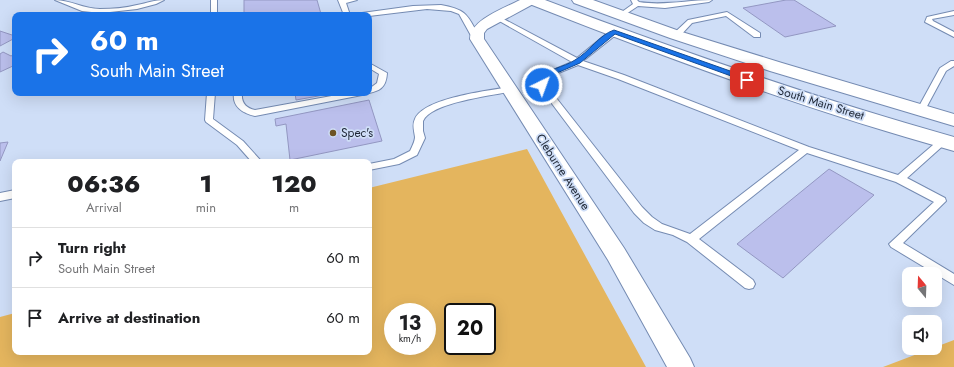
<!DOCTYPE html>
<style>
:root{--surface:#fff;--page:#f6f6f6;--text:#202124;--muted:#757577;--line:#e0e0e0}
body{margin:0;font-family:Jost,sans-serif;background:var(--page);color:var(--text);height:100vh;display:flex;flex-direction:column;font-size:15px;white-space:nowrap}
*{box-sizing:border-box;margin:0}
p{font-size:13px;color:var(--muted)}
.icon{flex:none;width:22px;height:22px;fill:none;stroke:currentColor;stroke-width:2;stroke-linecap:round;stroke-linejoin:round}
.map{position:relative;flex:1;overflow:hidden}
.side{position:absolute;left:12px;top:159px;width:360px;height:196px;display:flex;flex-direction:column;background:var(--surface);border-radius:8px;box-shadow:0 4px 16px #0002}
.side>*{flex:none}
.guide{position:absolute;left:12px;top:12px;width:360px;height:84px;border-radius:8px;box-shadow:0 4px 16px #0002;background:#1a73e8;color:#fff;overflow:hidden}
.needle{width:26px;rotate:341deg}
.controls{position:absolute;left:902px;top:267px;display:grid;gap:8px}
.controls a{display:grid;place-items:center;width:40px;height:40px;border-radius:8px;background:var(--surface);box-shadow:0 4px 16px #0002;font-size:20px}
.speed{position:absolute;left:384px;top:303px;display:flex;gap:8px;font-size:20px;font-weight:700;text-align:center}
.speed>*{display:grid;place-content:center;width:52px;height:52px;border-radius:50%;background:var(--surface);box-shadow:0 4px 16px #0002;line-height:1}
.speed small{font-size:10px;font-weight:400}
.speed .limit{border:2px solid #111;border-radius:6px;background:#fff;color:#111}
.pin{position:absolute;display:grid;place-items:center;width:34px;height:34px;color:#fff;margin:-17px;border-radius:8px;box-shadow:0 2px 6px #0006}
.me{position:absolute;width:44px;margin:-22px;rotate:42deg;stroke-linejoin:round;filter:drop-shadow(0 0 3px #0008)}
.turn{display:flex;align-items:center;gap:14px;height:84px;padding:0 12px;font-size:18px}
.turn .icon{width:52px;height:52px;stroke-width:2.5}
.turn b{display:block;font-size:28px;line-height:34px}
.eta{display:flex;justify-content:space-evenly;align-items:center;height:68px;text-align:center}
.eta b{font-size:24px;font-weight:800;line-height:28px}
ul{padding:0;list-style:none}
li{display:flex;align-items:center;gap:12px;height:60px;padding:0 12px;border-top:1px solid var(--line)}
li div{flex:1}
li b{display:block;font-size:15px}
li em{font-style:normal}
.map>svg:first-child{display:block}
.green{fill:#e4b55e;fill-rule:evenodd}
.building{fill:#bbbfec;stroke:#9397c2}
.lines{fill:none;stroke-linecap:round;stroke-linejoin:round}
.service-casing{stroke:#758bb2;stroke-width:2}
.minor-casing{stroke:#758bb2;stroke-width:2}
.primary-casing{stroke:#758bb2;stroke-width:2}
.service{fill:#fff;fill-rule:evenodd}
.minor{fill:#fff;fill-rule:evenodd}
.primary{fill:#fff;fill-rule:evenodd}
.route{fill:#1a73e8;stroke:#114b97}
.poi-dot{fill:#6d5325;stroke:#cfdef7;stroke-width:1.5}
.labels{text-anchor:middle;dominant-baseline:central;stroke-width:3.5;stroke-linejoin:round;paint-order:stroke}
.street-label{font-size:12px;fill:#1f2837;stroke:#cfdef7}
.poi-label{font-size:12px;fill:#1f2837;stroke:#cfdef7;text-anchor:start}
</style>
<div class="map">
<svg width="954" height="367" viewBox="0 0 954 367">
<rect width="100%" height="100%" fill="#cfdef7"/>
<path class="green" d="M527 149 646 367H0V317L15 313V352H369V188ZM393 312H427V346H393ZM453 312H487V346H453Z
M954 340V367H883Z"/>
<path class="building" d="M244 0H317L321 14 244 15Z
M786 0H794L836 26 785 37 743 8Z
M0 31 15 36V38L0 46Z
M3 52 11 56 15 54V65L0 72V54Z
M295 93H335L296 100Z
M369 100 382 141 290 160 286 124 276 126 275 119Z
M8 142 0 161V143Z
M829 169 874 195 783 278 737 244Z"/>
<g class="lines">
<defs>
<path id="service" d="M55 0C70 0 84 9 100 9 112 9 125 8 137 5 147 3 155 0 164 0L156 4 137 9 101 13 82 11Z
M211 0H217V15H211Z
M338 0H357L346 3 350 15H344Z
M631 0H637L639 2C664 6 687 0 712 0L709 2 665 8 638 6 623 16H619V14L633 4Z
M441 5C469 10 467 16 481 39L480 41H474L459 14 451 11 427 9 369 16 359 15 362 13 413 6Z
M954 11V15L932 19 933 21 954 32V37L925 22 927 17Z
M727 12 760 33V37H754L726 16 692 23 679 37H676L672 35 688 20Z
M496 15 577 58 611 30H617V34L583 61 624 75 809 147 898 175 940 139H946L948 141 946 143 907 178 945 198 946 201 903 243 954 274V285L891 247 889 244 934 202 896 182 807 153 699 239 753 280 755 284 753 288 749 289 745 288 687 242 673 235 655 230 644 223 634 213 538 85 537 81 546 73 572 62 494 18V16ZM578 65 618 79 799 150 690 234 662 224 652 217 642 207 546 85 545 81 556 74Z
M951 61H954V66L946 71 925 110 924 112H918L917 110 940 68Z
M369 63 387 73C386 92 375 91 362 95L255 116C243 113 232 107 234 93H242C241 103 246 108 255 110L348 93H369V89L377 83 379 74 369 68Z
M509 87H512L513 89 512 91C492 96 431 102 423 121V131L425 138 417 155 399 164 369 170V164L394 159 410 151C412 147 415 141 415 137 414 130 412 125 415 119 424 98 487 91 509 87Z
M207 93H215L213 119 243 141 262 162H252L237 145 206 122 205 120Z
M15 190V198L0 201V193Z"/>
<path id="minor" d="M520 0H537L535 3 487 29 484 33V39L624 248 690 358 694 367H667L608 260 470 39C470 20 505 8 520 0Z"/>
<path id="primary" d="M525 0H545C680 51 815 98 954 137V151C809 111 667 58 527 3Z
M572 0H593L682 32 782 63 954 114V126L770 71 670 38 574 3Z"/>
</defs>
<use href="#service" class="service-casing"/>
<use href="#minor" class="minor-casing"/>
<use href="#primary" class="primary-casing"/>
<use href="#service" class="service"/>
<use href="#minor" class="minor"/>
<use href="#primary" class="primary"/>
</g>
<path class="route" d="M614 30 750 78 751 80 747 82 745 81 615 34 580 63 557 73 545 81 544 86H539L538 81C547 68 563 68 575 60 589 52 599 35 614 30Z"/>
<circle class="poi-dot" cx="333" cy="133" r="4"/>
<g class="labels">
<g class="street-label">
<text transform="translate(821 103) rotate(17)">South Main Street</text>
<text transform="translate(563 172) rotate(57)">Cleburne Avenue</text>
</g>
<g class="poi-label">
<text x="341" y="133">Spec's</text>
</g>
</g>
</svg>
<div class="controls">
<a><svg class="needle" viewBox="-14 -14 28 28"><path d="M0-13l5 13h-10z" fill="#e53935"/><path d="M0 13l5-13h-10z" fill="#757577"/></svg></a>
<a><svg class="icon" aria-label="sound" viewBox="0 0 24 24"><path d="M4 9h4l5-4v14l-5-4H4zM17 9q2 3 0 6"/></svg></a>
</div>
<div class="speed"><div>13<small>km/h</small></div><div class="limit">20</div></div>
<div class="pin" style="left:747px;top:80px;background:#d93025"><svg class="icon" aria-label="arrive" viewBox="0 0 24 24"><path d="M6 21V4h12l-3 4 3 4H6"/></svg></div>
<svg class="me" style="left:542px;top:85px" viewBox="-20 -20 40 40"><circle r="17" fill="#1a73e8" stroke="#fff" stroke-width="3"/><path d="M0-11L8 9 0 5-8 9z" fill="#fff"/></svg>
<div class="guide">
<div class="turn"><svg class="icon" aria-label="right" viewBox="0 0 24 24"><path d="M7 20v-9h11M14 6l5 5-5 5"/></svg><div><b>60 m</b>South Main Street</div></div>
</div>
<section class="side">
<div class="eta">
<div><b>06:36</b><p>Arrival</p></div>
<div><b>1</b><p>min</p></div>
<div><b>120</b><p>m</p></div>
</div>
<ul>
<li><svg class="icon" aria-label="right" viewBox="0 0 24 24"><path d="M7 20v-9h11M14 6l5 5-5 5"/></svg><div><b>Turn right</b><p>South Main Street</p></div><em>60 m</em></li>
<li><svg class="icon" aria-label="arrive" viewBox="0 0 24 24"><path d="M6 21V4h12l-3 4 3 4H6"/></svg><div><b>Arrive at destination</b></div><em>60 m</em></li>
</ul>
</section>
</div>
